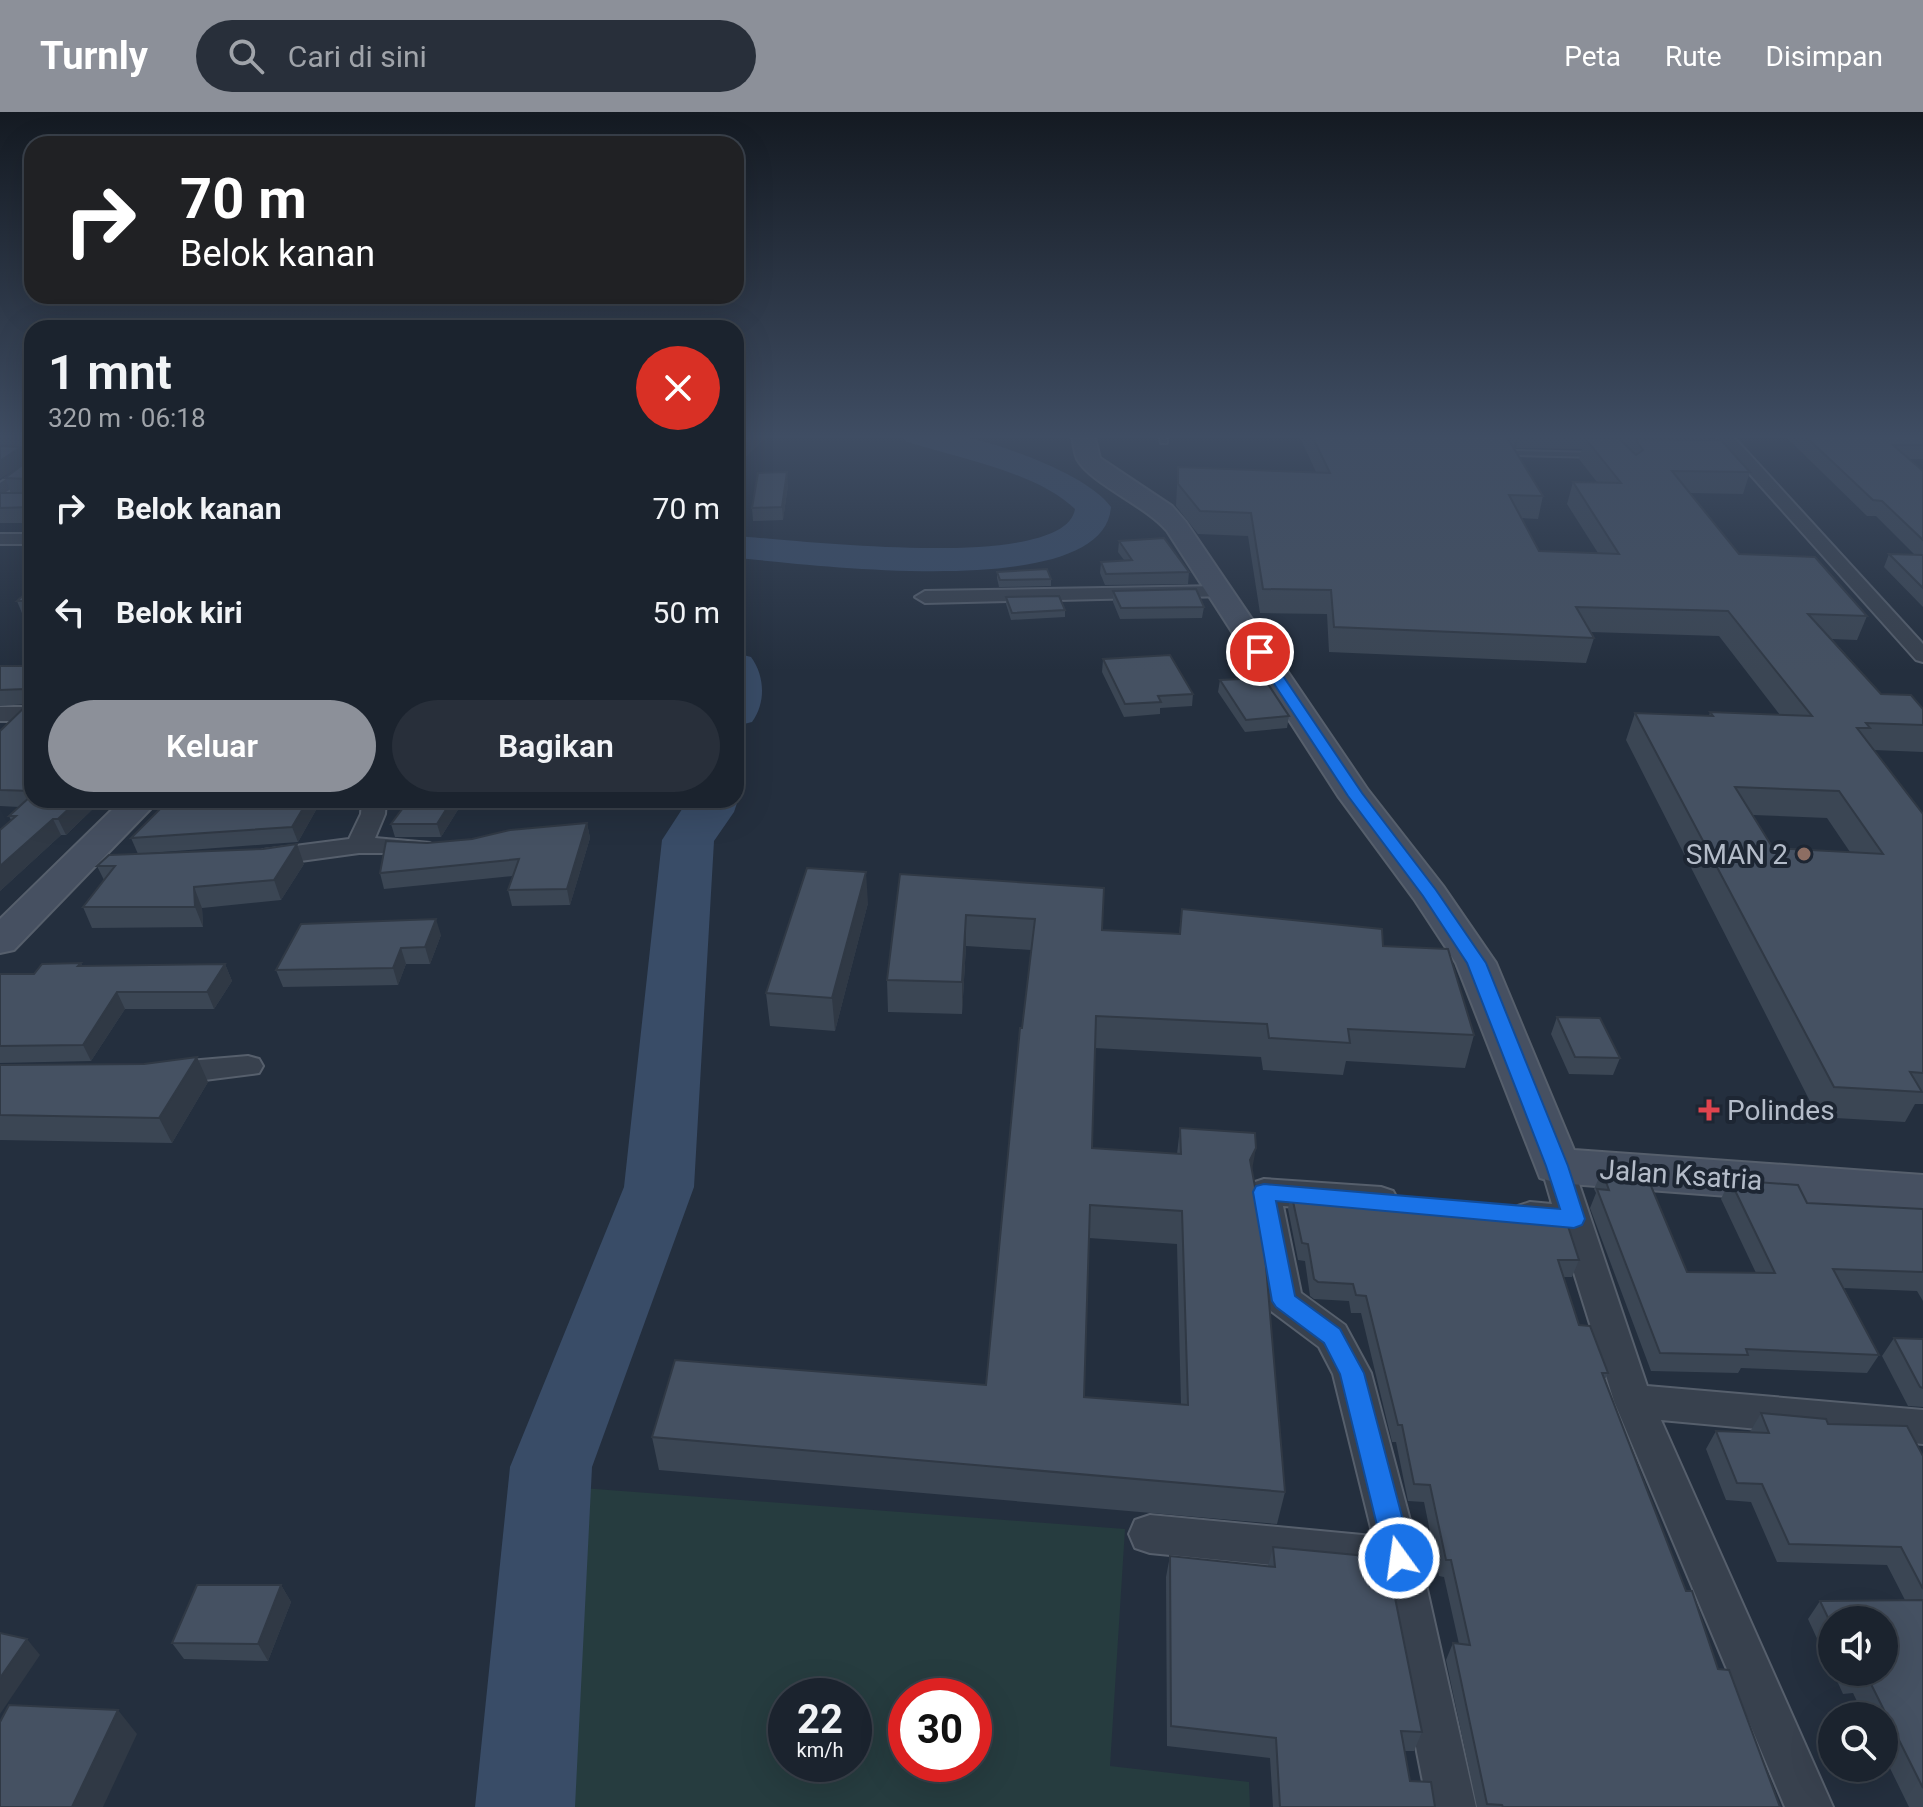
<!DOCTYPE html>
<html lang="id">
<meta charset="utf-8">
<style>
:root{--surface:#1b232e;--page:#282f3a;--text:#f1f3f6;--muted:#a0a4aa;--line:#39404a;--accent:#8c9099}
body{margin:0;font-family:Roboto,sans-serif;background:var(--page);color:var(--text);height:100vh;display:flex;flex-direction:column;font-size:30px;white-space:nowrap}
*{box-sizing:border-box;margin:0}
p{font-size:26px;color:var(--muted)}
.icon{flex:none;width:44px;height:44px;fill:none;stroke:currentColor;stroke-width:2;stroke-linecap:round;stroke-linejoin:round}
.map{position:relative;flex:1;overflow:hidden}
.drawer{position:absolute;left:24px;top:208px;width:720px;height:488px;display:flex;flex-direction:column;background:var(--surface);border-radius:24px;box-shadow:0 8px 32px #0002,0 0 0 2px var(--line)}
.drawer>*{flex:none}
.top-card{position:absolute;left:24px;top:24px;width:720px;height:168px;border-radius:24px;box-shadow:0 8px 32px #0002,0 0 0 2px var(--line);background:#202124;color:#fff;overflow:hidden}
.buttons{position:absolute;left:1818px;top:1494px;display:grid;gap:16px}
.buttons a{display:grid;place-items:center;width:80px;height:80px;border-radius:50%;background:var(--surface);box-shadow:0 8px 32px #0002,0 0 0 2px var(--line);font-size:40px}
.speed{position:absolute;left:768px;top:1566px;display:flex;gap:16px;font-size:40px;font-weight:700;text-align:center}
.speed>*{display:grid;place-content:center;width:104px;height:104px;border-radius:50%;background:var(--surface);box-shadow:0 8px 32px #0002,0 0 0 2px var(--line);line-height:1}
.speed small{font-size:20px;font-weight:400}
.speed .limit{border:12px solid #d22;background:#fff;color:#111}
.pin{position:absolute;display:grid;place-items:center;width:68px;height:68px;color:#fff;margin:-34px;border:4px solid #fff;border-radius:50%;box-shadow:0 2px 8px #0007}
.me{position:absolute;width:88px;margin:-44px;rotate:346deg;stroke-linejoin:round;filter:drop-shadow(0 0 6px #0008)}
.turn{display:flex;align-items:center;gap:28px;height:168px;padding:0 24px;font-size:36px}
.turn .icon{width:104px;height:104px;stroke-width:2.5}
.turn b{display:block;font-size:56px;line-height:68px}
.round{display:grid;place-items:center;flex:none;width:84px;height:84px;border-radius:42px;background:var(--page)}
.head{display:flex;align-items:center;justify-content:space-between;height:136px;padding:0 24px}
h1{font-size:48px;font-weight:600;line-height:60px}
.primary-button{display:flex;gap:16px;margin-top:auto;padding:16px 24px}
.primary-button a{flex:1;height:92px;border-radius:48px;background:var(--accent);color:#fff;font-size:32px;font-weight:600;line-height:92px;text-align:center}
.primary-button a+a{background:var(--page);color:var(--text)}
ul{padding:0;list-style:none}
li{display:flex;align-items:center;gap:24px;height:104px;padding:0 24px}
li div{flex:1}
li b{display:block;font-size:30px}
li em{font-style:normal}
header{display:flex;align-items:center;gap:48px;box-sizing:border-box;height:112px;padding:0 40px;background:var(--accent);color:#fff}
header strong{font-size:38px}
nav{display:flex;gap:44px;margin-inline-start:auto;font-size:28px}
.search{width:560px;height:72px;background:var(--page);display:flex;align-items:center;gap:20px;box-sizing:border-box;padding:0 28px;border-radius:44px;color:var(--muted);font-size:30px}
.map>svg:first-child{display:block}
.green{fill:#263c3f;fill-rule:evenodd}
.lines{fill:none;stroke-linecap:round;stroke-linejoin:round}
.river{fill:#394c67;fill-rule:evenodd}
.lane-casing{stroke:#565f6c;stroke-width:4}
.street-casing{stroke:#565f6c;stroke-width:4}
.secondary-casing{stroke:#565f6c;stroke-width:4}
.lane{fill:#38414e;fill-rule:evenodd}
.street{fill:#38414e;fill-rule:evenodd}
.secondary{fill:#465061;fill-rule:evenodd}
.wall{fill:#3b4654;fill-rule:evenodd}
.shaded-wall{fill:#303945}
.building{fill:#455162;stroke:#303945;stroke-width:2;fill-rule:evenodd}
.route{fill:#1a73e8;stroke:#114b97;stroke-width:2}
.education-dot{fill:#8d6e63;stroke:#1d2633;stroke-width:3}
.health-dot{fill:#e0444e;stroke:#1d2633;stroke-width:3}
.labels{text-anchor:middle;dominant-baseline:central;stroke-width:8;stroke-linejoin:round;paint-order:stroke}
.poi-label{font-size:28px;fill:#b4bcc9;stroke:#1d2633;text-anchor:end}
.street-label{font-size:28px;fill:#b4bcc9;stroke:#1d2633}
</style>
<header>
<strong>Turnly</strong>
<div class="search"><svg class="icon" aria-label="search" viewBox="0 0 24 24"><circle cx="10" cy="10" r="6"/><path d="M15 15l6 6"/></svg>Cari di sini</div>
<nav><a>Peta</a><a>Rute</a><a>Disimpan</a></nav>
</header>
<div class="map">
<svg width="1923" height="1695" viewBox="0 0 1923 1695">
<rect width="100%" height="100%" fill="#242f3e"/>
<path class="green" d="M582 1376 1125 1417 1110 1654 1249 1670 1250 1695H551L566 1482ZM786 1584H854V1652H786ZM906 1584H974V1652H906Z"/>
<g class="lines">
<path class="river" d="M900 322C916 322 934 320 950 322 991 328 1087 361 1111 395 1104 493 802 451 736 446V424C787 427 1065 462 1075 397 1035 359 956 346 905 329Z
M736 541 751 545C765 564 766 591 752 610L736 614Z
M736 685 738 688 734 700 714 729 694 1075 592 1355 575 1695H475L510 1355 624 1075 662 728 688 688H736Z"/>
<defs>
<path id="lane" d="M1159 322H1167V331H1161Z
M1519 339 1598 341 1602 343 1598 345 1516 343V339Z"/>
<path id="street" d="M1714 322H1731L1923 532V550L1916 548Z
M32 350V363L0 384V371Z
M0 422H32V432H0Z
M1220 474 1227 476 1230 480 1227 484 925 491 915 485 925 479Z
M0 595H32V609H0Z
M362 688H386L385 702 375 726 430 731 434 736 430 741H359L264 754 255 751 251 746 255 741 264 738 349 727 361 702Z
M248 944 259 947 263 954 259 961 165 973 154 969 150 962 154 955 165 951Z
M1557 1042 1569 1045 1573 1054 1647 1274 1923 1298V1332L1661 1308 1833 1695H1785L1614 1289 1561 1119 1518 1112 1513 1103 1518 1094 1530 1090 1552 1092 1541 1054 1545 1045Z
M1264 1067 1381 1075 1393 1079 1398 1088 1393 1097 1381 1101 1283 1094 1301 1181 1345 1213 1371 1261 1420 1446 1476 1695H1428L1382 1464 1150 1441 1135 1436 1129 1422 1135 1408 1150 1403 1373 1424 1333 1262 1319 1235 1271 1199 1266 1189 1247 1080 1252 1071Z"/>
<path id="secondary" d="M1072 322H1094L1100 346 1172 394 1186 410 1368 678 1443 774 1496 851 1574 1038 1923 1063V1099L1557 1071 1540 1066 1456 851 1414 787 1338 684 1167 419C1145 393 1091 372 1077 347 1074 340 1073 330 1072 322Z
M122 688H159L14 838 0 841V807Z"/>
</defs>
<use href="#lane" class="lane-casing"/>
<use href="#street" class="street-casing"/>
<use href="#secondary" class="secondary-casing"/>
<use href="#lane" class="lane"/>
<use href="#street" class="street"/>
<use href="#secondary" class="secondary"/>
</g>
<path class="wall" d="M0 322H32V411H0V381H11L5 366 29 348V335L0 334Z
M1232 322H1707L1706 328 1750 360 1743 382 1690 381 1739 442 1867 504 1857 528 1832 527 1881 582 1923 597V640L1874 638 1923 702V992H1915L1905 1010 1818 1005 1626 628 1635 601 1709 604 1710 600 1780 603 1719 524 1590 520 1594 526 1586 551 1329 540 1327 502 1260 501 1248 424 1198 422 1176 394 1178 355 1316 360 1299 323ZM1516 336 1582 337 1579 347 1597 370H1573L1567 392 1598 441 1539 439 1522 406 1538 407 1543 384 1514 338ZM1753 703 1827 706 1850 740 1773 736Z
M1783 322H1923V347H1910L1923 359V495L1884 455 1889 442 1915 443 1876 404H1867Z
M788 373 783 408 753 409 752 396Z
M1119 429 1189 460 1188 472 1105 473 1100 461 1101 450 1124 448 1118 440Z
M997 460 1051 467V474L999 475 997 466Z
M32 476V506H24L17 489Z
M1113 479 1204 495 1202 506 1120 507 1113 490Z
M1006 485 1065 498V505L1011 508 1006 492Z
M1103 547 1193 582 1192 594 1160 596V602L1124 605 1102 560Z
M0 554H32V688H102L66 723H61L0 779V718L11 708 9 704 19 695 0 694V619L28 592 0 594Z
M1220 568 1289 604 1287 616 1245 620 1218 580Z
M169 688H313L316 698 298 730 149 741 304 752 281 788 202 796 203 815 92 816 83 795 104 768 97 754 138 742 131 726Z
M409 688H464L441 725H395L391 712Z
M587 711 590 726 570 793 512 794 508 778 513 764 384 777 380 761 472 727Z
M900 762 1102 818 1179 822 1182 797 1383 834 1474 923 1465 956 1346 949 1343 963 1263 958 1261 945 1095 936 1092 1036 1177 1042 1180 1016 1252 1058 1285 1380 1277 1412 659 1358 652 1325 986 1273 1031 838 966 834 962 902 888 900 887 868ZM1089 1126 1177 1132 1181 1293 1084 1285Z
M868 791 835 919 770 914 766 881Z
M441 823 430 852H406L398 873 283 875 276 858Z
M81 851 82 854 225 852 232 869 214 897H125L91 949 0 951V862H34Z
M1557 905 1620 946 1613 963 1569 962 1551 922Z
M0 953 208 970 172 1031 0 1028Z
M1602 1059 1687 1160 1756 1161 1721 1087 1730 1068 1807 1091 1923 1097V1189L1917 1179 1844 1176 1879 1243 1867 1261 1741 1256 1738 1261 1651 1259 1590 1096 1596 1081 1594 1077Z
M1291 1080 1579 1148 1572 1165H1563L1579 1213 1608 1261 1605 1267 1686 1479 1718 1557 1780 1695H1477L1446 1548 1453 1531 1459 1532 1444 1465 1439 1464 1424 1390 1408 1389 1396 1330H1392L1361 1201H1351L1349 1189 1314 1187 1310 1184 1305 1149 1298 1148 1288 1097Z
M1894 1226 1923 1227V1295L1908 1294 1882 1244Z
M1761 1301 1828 1312 1923 1344V1695H1909L1884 1644V1604H1864L1853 1581 1843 1582 1833 1560H1884L1832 1508V1559L1808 1507 1820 1489 1905 1488 1887 1453 1777 1450 1751 1390 1726 1388 1706 1337 1716 1319 1750 1320Z
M1273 1435 1422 1620 1414 1639H1404L1410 1669 1435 1695H1273L1270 1646 1167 1634 1166 1465 1170 1444 1268 1454Z
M281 1473 291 1490 268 1549 184 1547 172 1531Z"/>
<path class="shaded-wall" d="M757 322H767V325L736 354V341Z
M1517 322H1519L1516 336 1513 339Z
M21 335 27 350 0 367V349Z
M787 360 788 373 783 408 782 395Z
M78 688H102L66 723 58 707Z
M308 688H313L316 698 298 730 292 715Z
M452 688H464L441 725 437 712Z
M53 707 61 723 0 779V754Z
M587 711 590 726 570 793 567 777Z
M297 732 304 752 281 788 274 768Z
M866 760 868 791 835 919 832 886Z
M194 775 202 796 203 815 195 795Z
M966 803V834L962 902V870Z
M436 807 441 823 430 852 425 835Z
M401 836 406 852 398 873 393 856Z
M225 852 232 869 214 897 207 880Z
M117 880 125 897 91 949 83 933Z
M197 945 208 970 172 1031 159 1006Z
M1256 1036 1250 1069V1048Z
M281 1473 291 1490 268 1549 258 1532Z
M27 1527 40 1543 0 1602V1566Z
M118 1598 137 1622 103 1695H72Z"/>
<path class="building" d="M29 322H32V395L0 396V381H28V367L5 366 29 348Z
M736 322H757L736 341Z
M1311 322H1342L1343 324 1354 325 1353 322H1505L1543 384 1509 383 1539 439 1619 442 1573 370 1621 371 1585 326 1619 327 1636 343 1643 338 1635 327 1721 328 1750 360 1672 359 1739 442 1815 445 1867 504 1808 502 1881 582 1911 583 1923 597V613L1866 611 1870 616H1857L1923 702V961L1910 960 1922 980 1834 975 1635 601 1713 604 1710 600 1812 604 1728 499 1576 495 1594 526 1334 515 1331 478 1263 477 1251 401 1200 399 1178 372V355L1330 361ZM1735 675 1839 679 1883 742 1773 736Z
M1803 322H1923V333H1893L1923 359V428L1882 389 1873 388Z
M0 334 21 335 0 349Z
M787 360 782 395 752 396 758 361Z
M1164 426 1189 460 1106 462 1101 450 1132 448 1119 429Z
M1889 442 1923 443V476Z
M1047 457 1051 467 1000 468 997 460Z
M32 476V489H17Z
M1196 477 1204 495 1121 496 1113 479Z
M1059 484 1065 498 1012 501 1006 485Z
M1170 543 1193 582 1158 584 1161 590 1125 592 1103 547Z
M0 554H32V581H28L25 577 0 578Z
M1264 566 1289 604 1246 608 1220 568Z
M32 588V679L0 678V619Z
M32 683V688H78L58 707H53L0 754V718L16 704H9Z
M169 688H308L292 715 131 726Z
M409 688H452L437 712H391Z
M587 711 567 777 508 778 519 747 380 761 386 729 427 731 472 727 510 718Z
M297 732 274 768 194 775 195 795H83L115 754H97L109 743 263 737Z
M807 756 866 760 832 886 766 881Z
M900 762 1104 776 1102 818 1180 822 1182 797 1382 817 1383 834 1448 837 1474 923 1348 917 1350 931 1269 926 1267 912 1096 904 1092 1036 1181 1042 1180 1016 1255 1021 1256 1036 1250 1048 1263 1118 1285 1380 652 1325 675 1248 986 1273 1020 916H1022L1035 807 966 803 962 870 887 868ZM1090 1093 1182 1099 1188 1293 1084 1285Z
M436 807 425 835 401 836 393 856 276 858 301 812Z
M81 851 78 854 225 852 207 880H117L83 933 0 934V862H34L42 852Z
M1557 905 1600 906 1620 946 1575 945Z
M197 945 159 1006 0 1003V953L144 952Z
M1602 1059 1646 1062 1687 1160 1775 1161 1730 1068 1798 1073 1807 1091 1923 1097V1160L1833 1157 1879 1243 1746 1237 1748 1243 1660 1241 1597 1077 1609 1078Z
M1291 1080 1565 1105 1579 1148H1558L1579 1213 1590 1214 1608 1261H1602L1686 1479H1692L1718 1557 1729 1558 1780 1695H1503L1502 1693 1487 1692 1453 1531 1470 1533 1451 1448H1446L1430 1373 1414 1372 1402 1313H1398L1366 1184 1356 1183 1353 1172 1318 1170 1314 1167 1308 1132 1302 1131Z
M1894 1226 1923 1227V1276L1920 1275Z
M1761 1301 1826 1307 1828 1312 1907 1314 1923 1344V1477L1901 1435 1789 1432 1762 1372 1737 1371 1716 1319 1769 1321Z
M1273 1435 1387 1446 1422 1620 1401 1619 1410 1669 1431 1670 1435 1695H1280L1276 1626 1171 1614 1170 1444 1275 1455Z
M197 1473H281L258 1532 172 1531Z
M1923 1488V1676L1867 1564 1857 1565 1854 1560H1884V1508H1832V1514L1820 1489Z
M0 1521 27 1527 0 1566Z
M9 1593 118 1598 72 1695H0V1610Z"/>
<linearGradient id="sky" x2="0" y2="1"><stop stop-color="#141a22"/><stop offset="0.58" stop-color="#3f4d63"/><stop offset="1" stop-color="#3f4d63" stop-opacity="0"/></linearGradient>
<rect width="1923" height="559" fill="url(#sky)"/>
<path class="route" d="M1255 537H1265L1362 681 1436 778 1486 851 1568 1054 1585 1107 1582 1113 1574 1116 1276 1089 1295 1184 1340 1217 1364 1261 1413 1446 1409 1455 1399 1459 1389 1455 1385 1446 1340 1262 1324 1231 1276 1195 1272 1189 1253 1080 1256 1074 1264 1072 1560 1097 1546 1054 1467 851 1423 784 1348 684 1253 540Z"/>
<circle class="education-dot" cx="1804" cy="742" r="8"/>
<path class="health-dot" d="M1705 986h8v8h8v8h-8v8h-8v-8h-8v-8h8z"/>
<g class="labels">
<g class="poi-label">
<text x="1788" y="742">SMAN 2</text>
<text x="1727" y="998" text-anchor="start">Polindes</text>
</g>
<g class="street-label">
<text transform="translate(1681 1063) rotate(4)">Jalan Ksatria</text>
</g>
</g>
</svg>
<div class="buttons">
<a><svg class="icon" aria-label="sound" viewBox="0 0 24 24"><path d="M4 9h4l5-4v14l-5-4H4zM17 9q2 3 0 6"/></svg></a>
<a><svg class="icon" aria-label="search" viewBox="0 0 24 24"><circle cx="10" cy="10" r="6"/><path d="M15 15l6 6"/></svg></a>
</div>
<div class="speed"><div>22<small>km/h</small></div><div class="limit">30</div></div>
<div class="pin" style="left:1260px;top:540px;background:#d93025"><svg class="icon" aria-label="arrive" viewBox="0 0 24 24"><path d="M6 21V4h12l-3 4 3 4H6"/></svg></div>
<svg class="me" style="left:1399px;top:1446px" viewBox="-20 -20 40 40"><circle r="17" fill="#1a73e8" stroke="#fff" stroke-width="3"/><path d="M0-11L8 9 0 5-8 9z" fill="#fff"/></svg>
<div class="top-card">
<div class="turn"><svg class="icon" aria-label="right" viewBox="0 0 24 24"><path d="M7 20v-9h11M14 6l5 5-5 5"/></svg><div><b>70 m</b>Belok kanan</div></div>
</div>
<section class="drawer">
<div class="head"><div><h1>1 mnt</h1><p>320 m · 06:18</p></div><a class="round" style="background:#d93025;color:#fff"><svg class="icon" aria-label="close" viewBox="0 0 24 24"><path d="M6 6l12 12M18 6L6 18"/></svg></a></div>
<ul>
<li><svg class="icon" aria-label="right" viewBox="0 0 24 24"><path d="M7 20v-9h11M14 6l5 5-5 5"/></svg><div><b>Belok kanan</b></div><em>70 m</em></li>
<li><svg class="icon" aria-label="left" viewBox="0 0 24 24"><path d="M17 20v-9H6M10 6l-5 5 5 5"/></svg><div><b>Belok kiri</b></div><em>50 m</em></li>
</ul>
<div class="primary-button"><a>Keluar</a><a>Bagikan</a></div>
</section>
</div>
